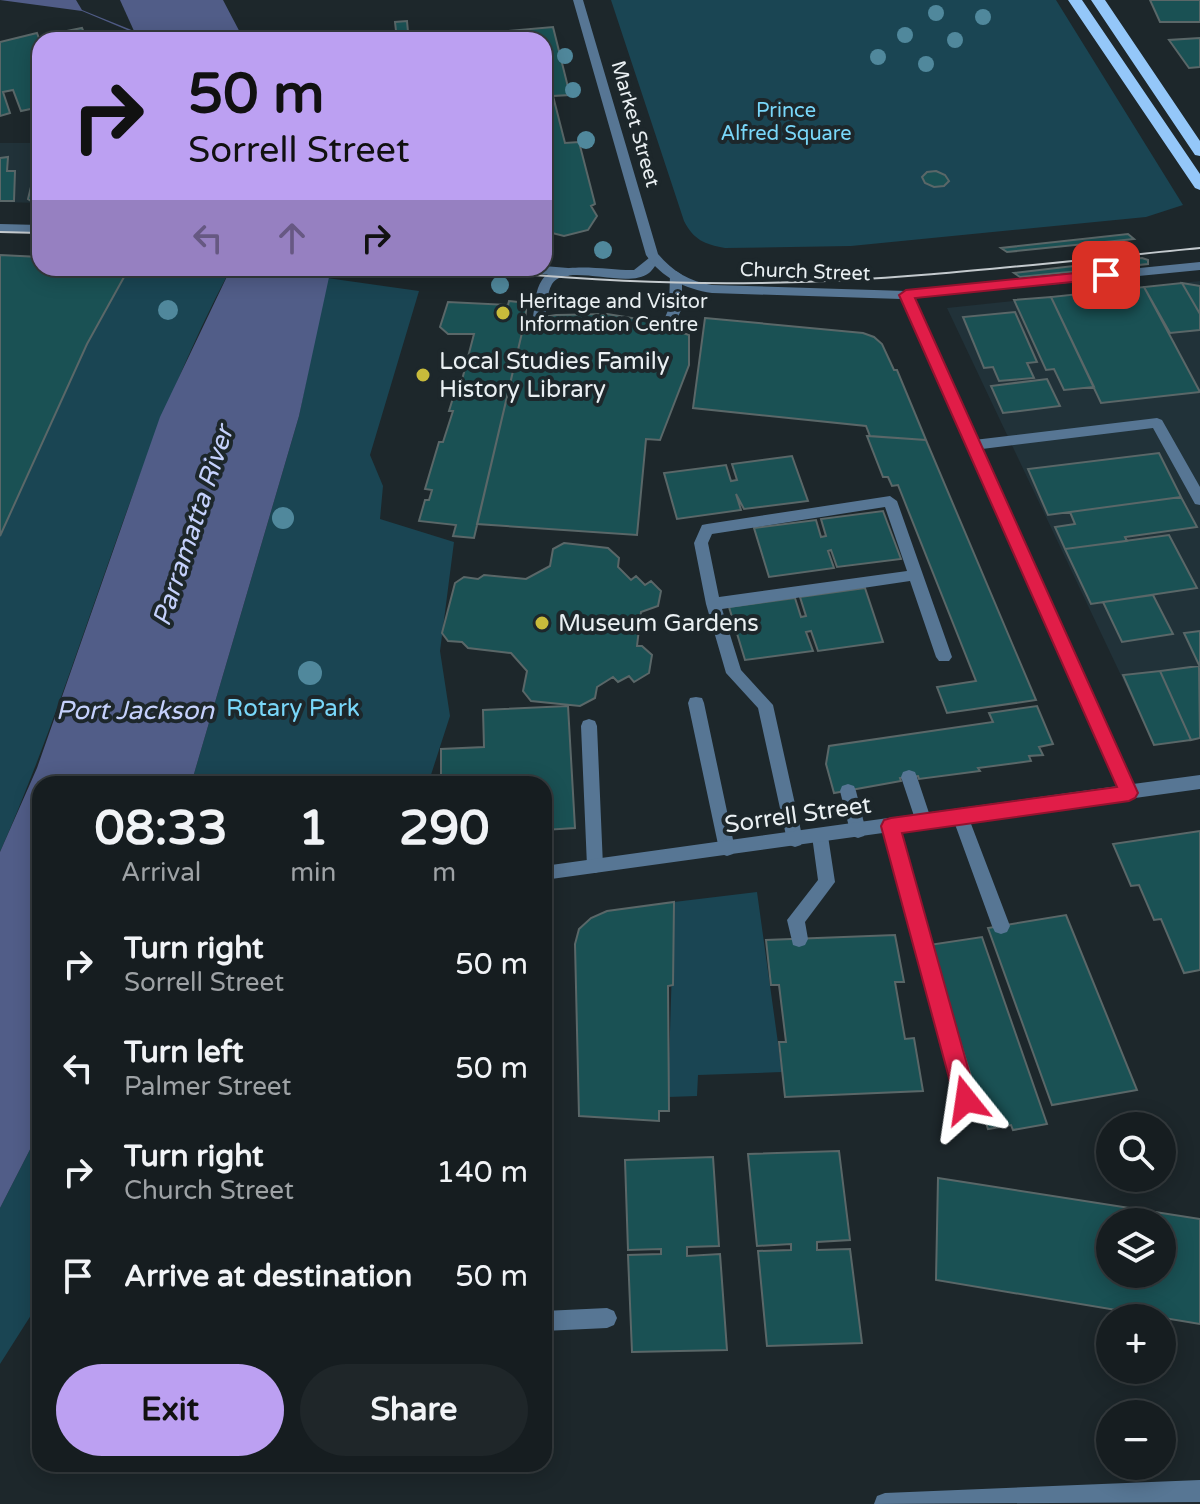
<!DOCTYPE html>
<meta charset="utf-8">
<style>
:root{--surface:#161d20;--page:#1f2629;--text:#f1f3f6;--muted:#9ea2a5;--line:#353b3e;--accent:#bca0f2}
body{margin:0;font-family:"Varela Round",sans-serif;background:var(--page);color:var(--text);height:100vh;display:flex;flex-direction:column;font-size:30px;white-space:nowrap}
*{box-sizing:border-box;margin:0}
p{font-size:26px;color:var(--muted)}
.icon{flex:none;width:44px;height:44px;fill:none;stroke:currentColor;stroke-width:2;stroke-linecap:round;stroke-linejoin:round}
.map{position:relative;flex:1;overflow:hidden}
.drawer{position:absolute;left:32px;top:776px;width:520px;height:696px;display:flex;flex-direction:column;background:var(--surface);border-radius:24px;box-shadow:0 4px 20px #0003,0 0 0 2px var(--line)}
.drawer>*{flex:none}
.guide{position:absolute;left:32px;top:32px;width:520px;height:244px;border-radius:24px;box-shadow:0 4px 20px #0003,0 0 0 2px var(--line);background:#bca0f2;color:#111;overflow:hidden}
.buttons{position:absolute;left:1096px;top:1112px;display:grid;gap:16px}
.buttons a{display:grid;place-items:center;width:80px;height:80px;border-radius:50%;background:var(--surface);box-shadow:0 4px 20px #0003,0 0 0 2px var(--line);font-size:40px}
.pin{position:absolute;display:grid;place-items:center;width:68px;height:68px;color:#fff;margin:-34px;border-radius:16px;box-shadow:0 4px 12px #0006}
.me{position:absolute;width:88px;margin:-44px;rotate:345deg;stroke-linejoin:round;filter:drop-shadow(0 0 6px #0008)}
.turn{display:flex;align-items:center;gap:28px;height:168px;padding:0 24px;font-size:36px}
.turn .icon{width:104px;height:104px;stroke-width:2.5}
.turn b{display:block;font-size:56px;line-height:68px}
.lanes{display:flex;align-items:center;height:76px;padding:0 24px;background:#0003;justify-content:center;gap:40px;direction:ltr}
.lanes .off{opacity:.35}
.eta{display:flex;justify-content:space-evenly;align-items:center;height:136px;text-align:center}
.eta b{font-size:48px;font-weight:700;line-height:56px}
.action{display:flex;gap:16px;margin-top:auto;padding:16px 24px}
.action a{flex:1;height:92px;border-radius:48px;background:var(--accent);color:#111;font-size:32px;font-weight:700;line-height:92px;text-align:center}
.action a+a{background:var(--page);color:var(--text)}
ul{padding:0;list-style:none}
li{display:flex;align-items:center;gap:24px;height:104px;padding:0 24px}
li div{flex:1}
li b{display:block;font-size:30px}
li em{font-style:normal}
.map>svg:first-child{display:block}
.built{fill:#213239}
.green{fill:#1a4553}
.water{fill:#515d88}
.pier{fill:#1d272b}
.building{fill:#1a5154;stroke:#5a6768;stroke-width:2;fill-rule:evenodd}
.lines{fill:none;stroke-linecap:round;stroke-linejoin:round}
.service{fill:#577694;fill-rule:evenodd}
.pedestrian{fill:#577694;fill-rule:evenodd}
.minor{fill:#577694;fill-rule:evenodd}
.tertiary{fill:#577694;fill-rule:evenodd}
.primary{fill:#94c7f9;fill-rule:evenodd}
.tram{stroke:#c4cace;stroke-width:2}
.tree{fill:#50889c}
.route{fill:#e11d48;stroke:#92132f;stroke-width:2}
.poi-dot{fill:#c8bb3b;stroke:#1d272b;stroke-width:3}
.labels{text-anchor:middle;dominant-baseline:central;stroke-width:8;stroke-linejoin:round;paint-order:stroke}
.far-park-label{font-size:20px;fill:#79d7f9;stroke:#1d272b}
.far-street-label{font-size:20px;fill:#e9eff2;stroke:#1d272b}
.far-poi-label{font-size:20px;fill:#e9eff2;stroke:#1d272b;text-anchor:start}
.poi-label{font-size:24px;fill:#e9eff2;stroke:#1d272b;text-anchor:start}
.park-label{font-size:24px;fill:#79d7f9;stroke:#1d272b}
.street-label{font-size:24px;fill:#e9eff2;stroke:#1d272b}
.water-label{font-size:26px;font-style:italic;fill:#c5d1fc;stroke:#1d272b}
</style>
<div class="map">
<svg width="1200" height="1504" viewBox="0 0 1200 1504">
<rect width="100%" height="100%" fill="#1d272b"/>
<path class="built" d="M0 143H40V203L0 202Z
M1200 281V739L1154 745 947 308Z"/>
<path class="green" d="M611 0H1056L1183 205 1146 217 851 246 725 248C704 244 694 240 684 221Z
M129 268H231C132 454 85 659 0 852V536L87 344Z
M327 278 419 291 370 455 383 486 380 519 454 542 440 651 450 716 428 784H191L299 416Z
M757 892 782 1072 698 1075 697 1096 668 1097 674 902Z
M40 1130V1301L0 1364V1208Z"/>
<path class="water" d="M0 0H223L244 40H151L82 11Z
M231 268H331L299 416 191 784H40V1130L0 1208V852L37 768 160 417Z"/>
<path class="pier" d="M76 0H120L134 31 82 10Z"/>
<path class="building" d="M1150 0H1200V22H1160Z
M407 21 408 32 401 33 402 40H377L376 32 396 31 395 22Z
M553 27 570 95 553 96 565 143 579 142 595 204 591 206 597 216 588 230 564 236 544 231V40H407Z
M82 28 87 40H49L47 35Z
M37 33 40 41V107L21 111 13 90 3 92 10 113 0 116V42Z
M1200 38V67L1189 68 1169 40Z
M40 150V201H31L28 199Z
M8 157 7 171H15L14 201H0V158Z
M936 171 945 175 949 181 944 186 934 187 925 183 922 177 927 172Z
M1128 234 1134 239 1007 252 1001 248Z
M0 255 40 257V268H129L87 344 0 536Z
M1142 258 1148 260V264L1020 277 1014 273Z
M1182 283 1200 286V314Z
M1182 283 1200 314V330L1170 333 1144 287Z
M1144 287 1200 392 1101 403 1051 297Z
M1051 297 1094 387 1064 390 1054 369 1046 370 1014 300Z
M509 301 527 303 525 320 474 538 453 536 456 525 419 521 425 500H429L432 490 425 489 439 442H443L453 411H449L453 398 457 399 474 334H448L440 327 448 302 508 305Z
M1015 312 1037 362 1027 363 1034 378 999 381 993 367 984 368 963 317Z
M607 314 644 320 689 335V365L660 440 646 439 637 535 477 524 525 320 556 315Z
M705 318 863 333 874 337 882 344 894 370H897L926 440 870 436 866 426 693 408Z
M1047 379 1060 406 1003 413 991 386Z
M867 436 926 440 1036 700 947 713 937 687 976 681 898 485 892 486 888 477H883Z
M1159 453 1181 497 1048 515 1028 469Z
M792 456 808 501 744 509 736 494 741 510 677 519 664 473 726 465 731 481 737 480 732 464Z
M1181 497 1197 527 1125 537 1127 541 1065 549 1055 527 1075 524 1070 512Z
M883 511 901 559 837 567 831 550 828 551 834 568 769 577 754 528 816 520 821 537 826 536 821 519Z
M1169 535 1197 588 1091 604 1065 549Z
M564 543 608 548 619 558 618 567 631 580 636 576 645 585 651 581 661 591 658 606 641 612 637 646H642L652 655 649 673 634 682 629 676 618 682 613 677 597 687 595 698 580 706 531 701 523 691 527 671 511 653 468 648 462 642 448 641 442 633 455 583 464 577 478 579 484 575 526 579 550 566 553 549Z
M865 588 883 642 818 651 811 631 806 632 813 651 745 660 729 607 795 598 801 617 806 616 800 597Z
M1153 595 1173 634 1122 642 1103 602Z
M1200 631V667L1184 633Z
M1199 666 1200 738 1191 740 1160 671Z
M1160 671 1191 740 1154 745 1123 675Z
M568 706 575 828 544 830V784H441V749L484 747 483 710Z
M1037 706 1053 744 1039 747 1043 755 1029 756 1031 761 978 768 980 771 919 779 918 776 900 778 901 781 834 793 826 764 829 746 993 722 989 713Z
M1200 831V970L1184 973 1161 919 1154 920 1139 885 1131 886 1113 844Z
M674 902 673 985 668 986 669 1111H659V1121L579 1116 575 944 579 929 591 918 607 911Z
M1066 915 1137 1090 1052 1105 988 928Z
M895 935 904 982H895L905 1039 914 1038 923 1091 785 1097 779 1042H786L779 985H771L766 940Z
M982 937 1047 1124 1013 1130 1011 1125 988 1129 929 945Z
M839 1151 850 1240 817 1242V1250L850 1249 862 1343 767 1346 758 1251 791 1250V1244L757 1246 748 1154Z
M713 1157 719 1246 687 1247V1256L720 1254 727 1350 632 1352 628 1255 661 1254V1249L628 1250 625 1160Z
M938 1178 1200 1219V1324L936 1280ZM1110 1222H1162V1274H1110Z"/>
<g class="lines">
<path class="service" d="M654 254 660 258C657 263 653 270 649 273 627 290 567 262 552 284 546 294 548 309 544 320H534L533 317C535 305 535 290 542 280 556 259 611 271 634 270Z
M676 271 682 275V308L672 330 667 331 661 327 669 308 670 275Z
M1157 418 1162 420 1200 487V505L1195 504 1153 428 974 450 967 445 974 440Z
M890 496 897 501 952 657 949 661H939L936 657 910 581 722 609 741 670 773 705 803 840 801 845 795 847 789 845 787 840 758 708 726 673 706 604 694 543 702 525 707 524ZM885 507 907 571 719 597 708 543 712 534Z
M696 697 702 698 704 703 735 849 733 854 727 856 721 854 719 849 688 703 690 698Z
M589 719 595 721 597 726 603 866 601 871 595 873 589 871 587 866 581 726 583 721Z
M909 770 915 772 917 777 932 822 930 827 924 829 918 827 916 822 901 777 903 772Z
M848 784 854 786 856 791 866 831 864 836 858 838 852 836 850 831 840 791 842 786Z
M960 809 966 811 968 816 1010 926 1007 932 1001 934 995 932 992 926 952 816 954 811Z
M891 819 897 821 899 826 975 1100 973 1106 966 1109 959 1106 957 1100 883 826 885 821Z
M820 829 826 831 828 836 835 882 805 922 808 939 805 945 799 947 793 945 787 920 818 880 812 836 814 831Z
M607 1308 614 1311 617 1318 614 1325 607 1328 544 1331V1311Z"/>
<path class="pedestrian" d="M0 224 40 225V233L0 232Z
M544 266 568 268 574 272 568 276 510 272 504 268Z"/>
<path class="minor" d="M573 0H583L658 254C672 271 690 282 712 285L906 291 1200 262V270L914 298 1133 784 1200 775V789L544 880V866L1118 786 901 299 712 293C685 289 662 278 646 255Z"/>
<path class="tertiary" d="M1200 1480V1502L874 1504 877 1496 885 1493Z"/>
<path class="primary" d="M1068 0H1082L1200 174V190L1195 188Z
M1091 0H1105L1200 141V156L1195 155Z"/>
<path class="tram" d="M0 232 40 233
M452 268C554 278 657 285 760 283 907 281 1054 262 1200 248"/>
</g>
<g class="tree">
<circle cx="936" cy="13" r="8"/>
<circle cx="983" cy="17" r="8"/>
<circle cx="905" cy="35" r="8"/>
<circle cx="955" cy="40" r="8"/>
<circle cx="565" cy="56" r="8"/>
<circle cx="878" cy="57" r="8"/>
<circle cx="926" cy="64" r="8"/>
<circle cx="573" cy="90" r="8"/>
<circle cx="586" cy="140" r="9"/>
<circle cx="603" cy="250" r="9"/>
<circle cx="500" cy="285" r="9"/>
<circle cx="168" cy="310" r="10"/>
<circle cx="283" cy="518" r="11"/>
<circle cx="310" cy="673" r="12"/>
</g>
<path class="route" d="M1106 270 1113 275 1111 278 915 298 1138 793 1135 798 1129 801 902 833 977 1100 973 1107 966 1110 959 1107 955 1100 881 826 884 820 891 818 1117 787 899 295 906 290Z"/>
<g class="poi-dot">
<circle cx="503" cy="313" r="8"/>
<circle cx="423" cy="375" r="8"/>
<circle cx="542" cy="623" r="8"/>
</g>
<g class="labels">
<g class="far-park-label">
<text x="786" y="111">Prince<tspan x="786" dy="23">Alfred Square</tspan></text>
</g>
<g class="far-street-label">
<text transform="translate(635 124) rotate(74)">Market Street</text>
<text transform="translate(805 272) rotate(2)">Church Street</text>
</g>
<g class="far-poi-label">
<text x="519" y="302">Heritage and Visitor<tspan x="519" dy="23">Information Centre</tspan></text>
</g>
<g class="poi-label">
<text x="439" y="361">Local Studies Family<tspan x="439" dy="28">History Library</tspan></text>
<text x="558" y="623">Museum Gardens</text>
</g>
<g class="park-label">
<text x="293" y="708">Rotary Park</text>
</g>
<g class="street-label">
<text transform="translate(798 815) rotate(-8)">Sorrell Street</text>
</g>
<g class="water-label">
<text transform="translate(193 526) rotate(-72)">Parramatta River</text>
<text x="135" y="710">Port Jackson</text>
</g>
</g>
</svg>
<div class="buttons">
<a><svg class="icon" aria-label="search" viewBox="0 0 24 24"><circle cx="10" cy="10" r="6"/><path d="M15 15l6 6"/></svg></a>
<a><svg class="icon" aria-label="layers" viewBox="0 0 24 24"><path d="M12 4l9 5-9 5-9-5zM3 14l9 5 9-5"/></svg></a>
<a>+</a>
<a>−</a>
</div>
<div class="pin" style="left:1106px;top:275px;background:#d93025"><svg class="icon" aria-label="arrive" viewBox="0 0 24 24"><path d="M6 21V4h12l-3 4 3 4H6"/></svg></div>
<svg class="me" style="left:966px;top:1100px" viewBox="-20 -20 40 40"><path d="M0-17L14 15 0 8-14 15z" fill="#e11d48" stroke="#fff" stroke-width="4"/></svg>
<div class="guide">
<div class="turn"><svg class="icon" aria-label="right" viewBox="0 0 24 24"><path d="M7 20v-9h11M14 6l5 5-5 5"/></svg><div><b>50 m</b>Sorrell Street</div></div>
<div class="lanes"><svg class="icon off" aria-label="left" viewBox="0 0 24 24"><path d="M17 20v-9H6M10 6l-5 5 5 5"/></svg><svg class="icon off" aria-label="ahead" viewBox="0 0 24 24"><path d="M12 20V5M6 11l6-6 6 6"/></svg><svg class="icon" aria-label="right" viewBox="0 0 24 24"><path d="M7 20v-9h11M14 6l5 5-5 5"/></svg></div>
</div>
<section class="drawer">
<div class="eta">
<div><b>08:33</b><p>Arrival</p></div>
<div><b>1</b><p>min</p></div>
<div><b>290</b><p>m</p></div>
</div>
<ul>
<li><svg class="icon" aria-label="right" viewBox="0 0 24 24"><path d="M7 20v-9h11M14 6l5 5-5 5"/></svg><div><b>Turn right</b><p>Sorrell Street</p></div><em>50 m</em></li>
<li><svg class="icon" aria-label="left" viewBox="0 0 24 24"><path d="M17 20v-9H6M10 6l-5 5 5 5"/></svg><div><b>Turn left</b><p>Palmer Street</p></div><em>50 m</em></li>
<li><svg class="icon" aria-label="right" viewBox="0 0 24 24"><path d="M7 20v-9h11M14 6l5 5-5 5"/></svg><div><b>Turn right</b><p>Church Street</p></div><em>140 m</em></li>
<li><svg class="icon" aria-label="arrive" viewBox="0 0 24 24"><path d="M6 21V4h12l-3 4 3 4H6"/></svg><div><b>Arrive at destination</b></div><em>50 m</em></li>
</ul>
<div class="action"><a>Exit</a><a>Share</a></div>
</section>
</div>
